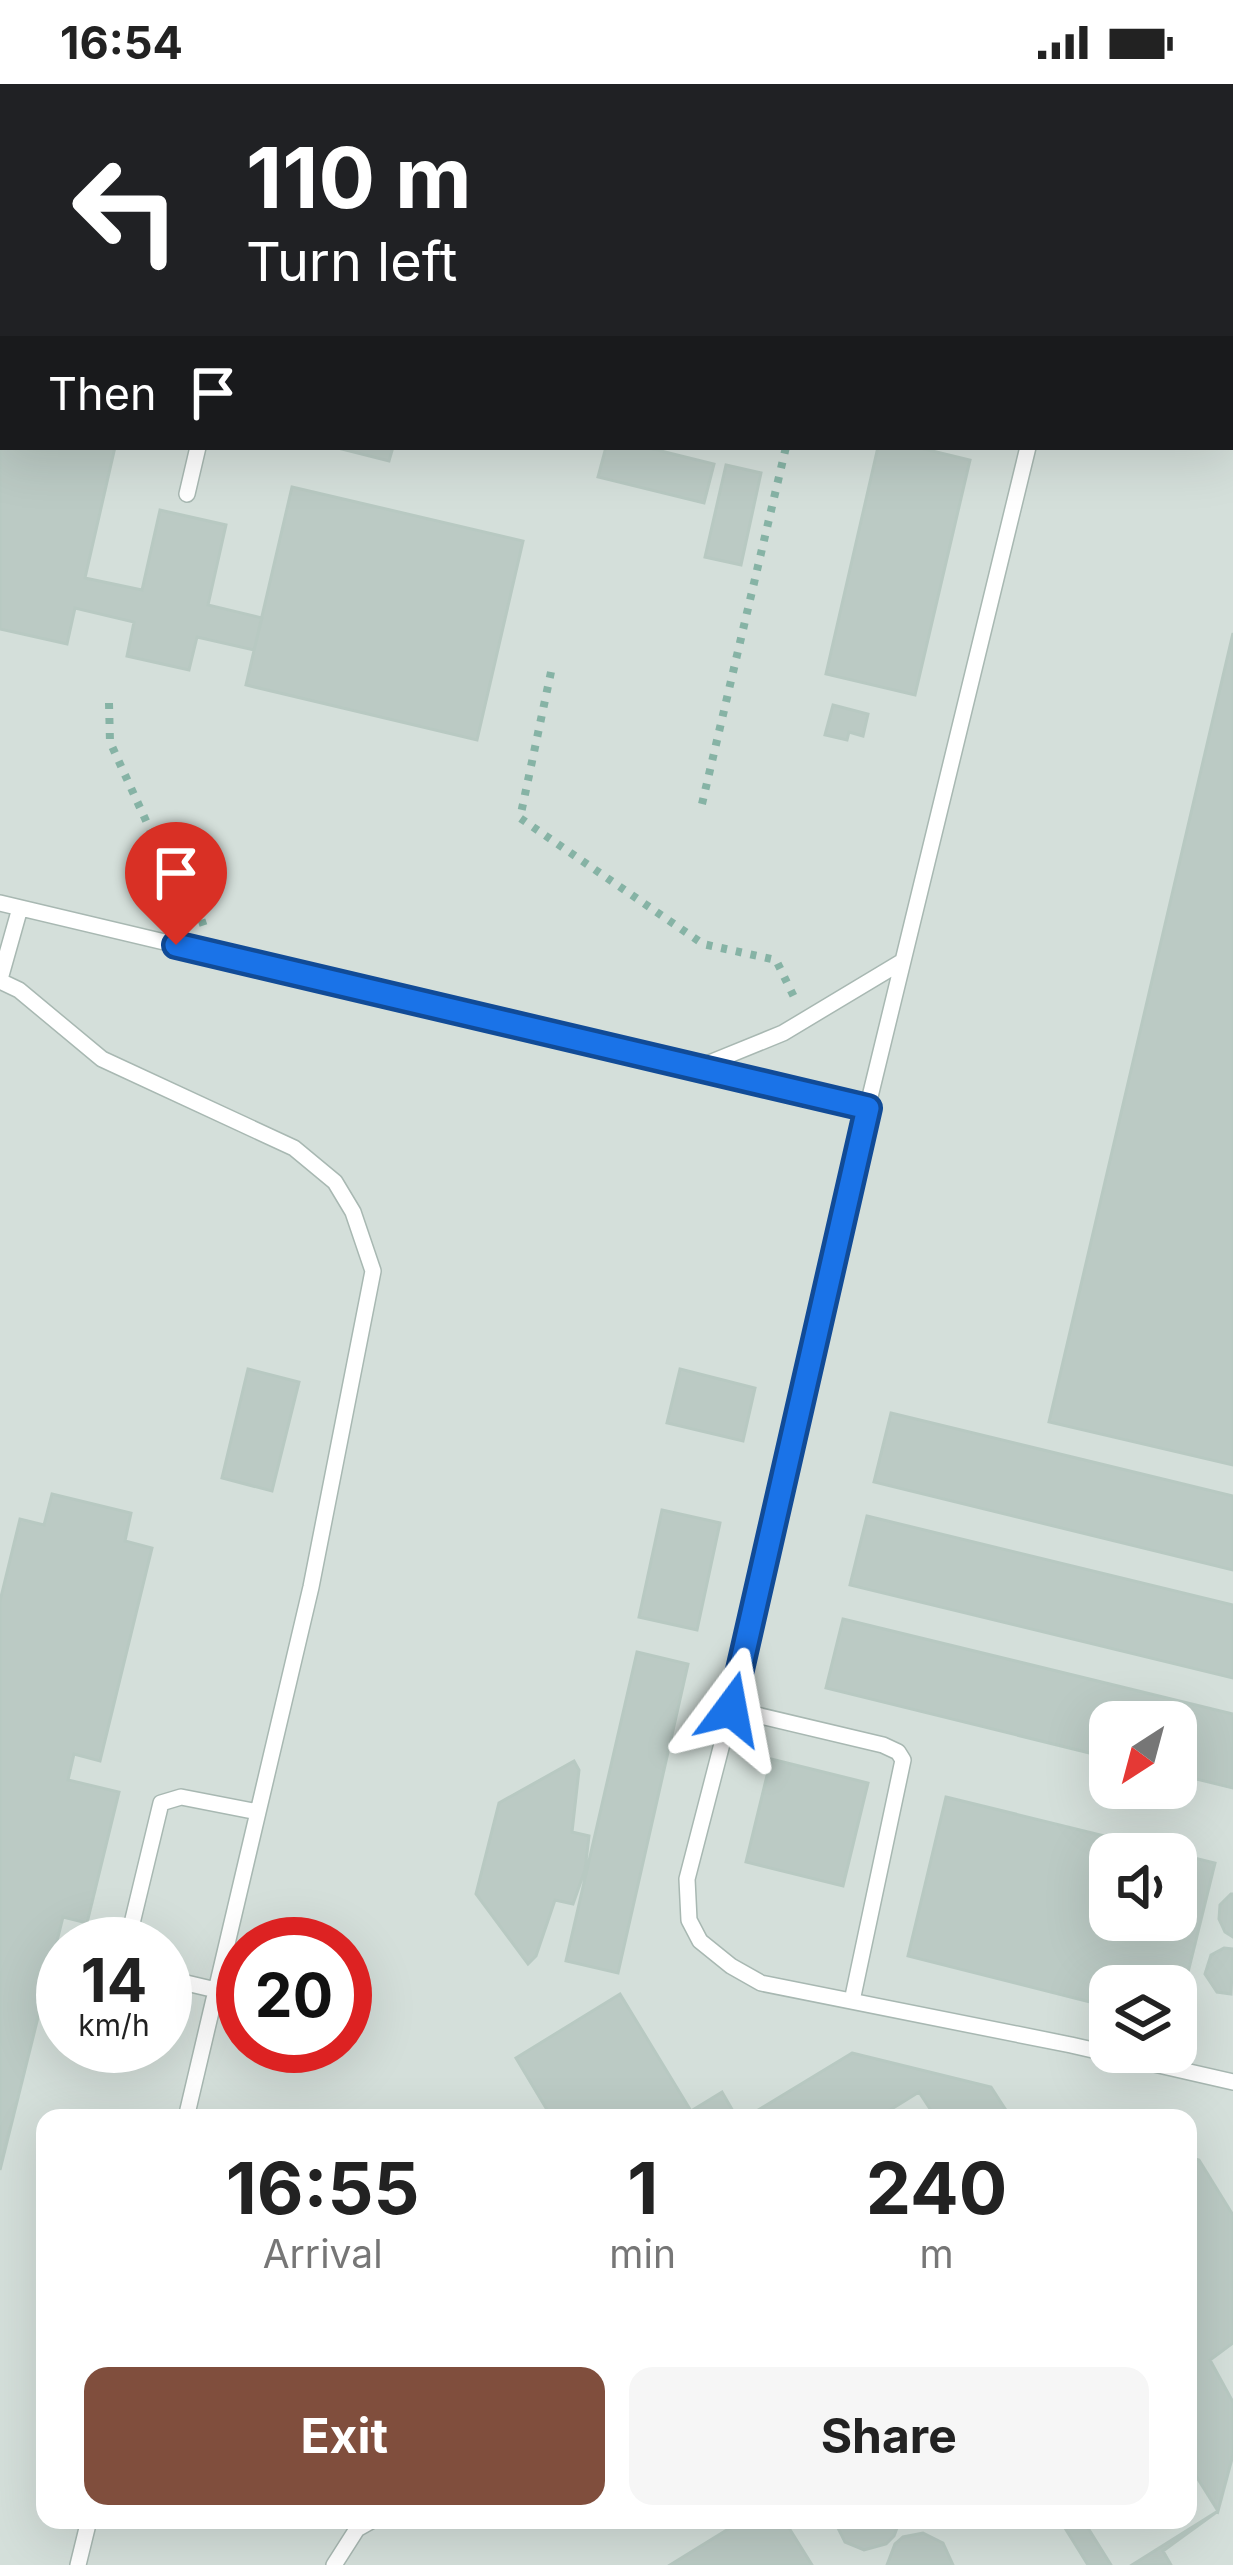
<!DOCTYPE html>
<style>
:root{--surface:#fff;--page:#f6f6f6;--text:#222;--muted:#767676;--accent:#804e3d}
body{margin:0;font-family:Inter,sans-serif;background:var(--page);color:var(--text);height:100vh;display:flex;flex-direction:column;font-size:45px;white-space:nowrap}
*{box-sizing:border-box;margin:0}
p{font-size:39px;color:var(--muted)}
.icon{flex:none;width:66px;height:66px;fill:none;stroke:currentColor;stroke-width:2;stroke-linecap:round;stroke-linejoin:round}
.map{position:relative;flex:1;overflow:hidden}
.side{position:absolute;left:36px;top:2025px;width:1161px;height:420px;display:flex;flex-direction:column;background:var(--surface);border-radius:24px;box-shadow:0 12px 48px #0002}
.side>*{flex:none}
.banner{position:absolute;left:0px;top:0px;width:1233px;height:366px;box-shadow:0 12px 48px #0002;background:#202124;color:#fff;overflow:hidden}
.needle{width:78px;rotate:216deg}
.buttons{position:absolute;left:1089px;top:1617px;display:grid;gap:24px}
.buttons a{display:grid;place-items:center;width:108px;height:108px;border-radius:24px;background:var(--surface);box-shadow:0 12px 48px #0002;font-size:60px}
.speed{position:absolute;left:36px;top:1833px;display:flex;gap:24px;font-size:60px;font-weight:700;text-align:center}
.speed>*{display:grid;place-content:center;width:156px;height:156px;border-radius:50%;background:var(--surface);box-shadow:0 12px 48px #0002;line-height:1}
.speed small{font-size:30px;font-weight:400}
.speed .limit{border:18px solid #d22;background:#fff;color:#111}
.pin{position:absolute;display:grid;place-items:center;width:102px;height:102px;color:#fff;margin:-123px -51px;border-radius:50% 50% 50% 0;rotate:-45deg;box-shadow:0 0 12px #0007}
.pin .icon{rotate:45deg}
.me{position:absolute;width:132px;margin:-66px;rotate:13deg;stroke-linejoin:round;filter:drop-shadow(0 0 9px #0008)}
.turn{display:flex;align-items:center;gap:42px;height:252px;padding:0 48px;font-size:54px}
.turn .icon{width:156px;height:156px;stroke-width:2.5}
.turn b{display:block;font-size:84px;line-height:102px}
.then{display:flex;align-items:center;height:114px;padding:0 48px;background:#0003;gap:24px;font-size:45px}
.eta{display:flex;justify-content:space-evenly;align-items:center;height:204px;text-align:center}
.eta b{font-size:72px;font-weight:700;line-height:84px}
.action{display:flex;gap:24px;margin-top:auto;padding:24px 48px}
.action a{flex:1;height:138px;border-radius:24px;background:var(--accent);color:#fff;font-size:48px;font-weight:700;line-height:138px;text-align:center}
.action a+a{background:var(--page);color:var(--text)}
.status{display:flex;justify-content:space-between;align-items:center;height:84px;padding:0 60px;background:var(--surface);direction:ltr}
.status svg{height:33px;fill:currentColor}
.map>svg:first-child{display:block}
.built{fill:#d4dfda;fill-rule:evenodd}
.building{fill:#bbcac4;stroke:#b8c9c2;stroke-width:3;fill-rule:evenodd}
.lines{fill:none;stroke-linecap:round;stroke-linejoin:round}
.lane-casing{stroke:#a8b8b2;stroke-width:18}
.path{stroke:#86b3a5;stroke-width:8;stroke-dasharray:6 9;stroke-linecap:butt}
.lane{stroke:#fff;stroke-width:15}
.route-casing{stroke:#114b97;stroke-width:30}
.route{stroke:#1a73e8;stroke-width:21}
</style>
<div class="status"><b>16:54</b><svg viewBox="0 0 49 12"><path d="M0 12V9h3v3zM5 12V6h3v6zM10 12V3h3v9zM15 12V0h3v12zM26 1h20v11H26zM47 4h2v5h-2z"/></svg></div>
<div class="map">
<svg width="1233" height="2481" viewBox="0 0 1233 2481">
<rect width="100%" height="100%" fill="#e6efeb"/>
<path class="built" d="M0 0H1233V2481H0ZM3 3H1230V363H3ZM1110 1638H1176V1704H1110ZM1110 1770H1176V1836H1110ZM63 1860H165V1962H63ZM243 1860H345V1962H243ZM1110 1902H1176V1968H1110ZM45 2034H1188V2436H45Z"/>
<path class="building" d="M635 0H846L634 3Z
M0 329 3 363H115L85 494 142 506 160 426 226 441 208 521 262 534 254 566 197 553 189 586 127 572 134 538 75 524 67 560 0 545Z
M334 363H393L389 377Z
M606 363H645L714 380 704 419 598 393Z
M878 363H916L970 376 915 611 826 590Z
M726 381 761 389 741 481 705 473Z
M292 403 523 457 477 656 246 601Z
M1233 549V1381L1049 1338Z
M833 621 868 630 863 652 849 648 847 656 825 651Z
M248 1285 299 1298 272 1407 222 1394Z
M680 1285 755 1304 743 1357 667 1339Z
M891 1329 1233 1412V1486L874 1398Z
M52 1410 131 1429 125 1457 152 1464 100 1677 74 1670 68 1696 119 1708 87 1839 63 1833 0 2086V1517L20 1435 44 1441Z
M662 1426 720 1439 697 1546 639 1533Z
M867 1432 1233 1521V1594L850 1501Z
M843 1535 1233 1630V1704L1176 1690V1638H1110V1674L826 1604Z
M637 1568 688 1580 618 1889 566 1877Z
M771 1675 868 1699 843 1802 746 1778Z
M574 1677 579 1686 572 1748 589 1752 585 1786 573 1820 555 1816 536 1872 528 1880 476 1810 499 1719Z
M946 1713 1215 1779 1176 1937V1902H1110V1923L908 1872ZM1110 1770H1176V1836H1110Z
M1231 1810H1233V1853L1225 1848 1219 1835 1220 1821Z
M1224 1864 1233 1865 1231 1910 1217 1908 1205 1890 1211 1871Z
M620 1910 691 2027 722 2008 737 2034H552L516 1974Z
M852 1969 991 2003 1011 2034H936L919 2008 877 2034H745Z
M1188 2073 1199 2076 1233 2131V2259L1210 2276 1233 2318V2371L1218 2427 1188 2379Z
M1218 2427 1163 2467 1171 2481H1132Z
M743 2436H784L812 2481H670Z
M834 2436H900L894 2452 886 2460 864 2466 845 2458Z
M1060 2436H1083L1111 2481H1088Z
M923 2449 943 2459 953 2481H887L895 2460 903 2453Z"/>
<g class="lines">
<defs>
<path id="lane" d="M206 3 207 0
M1095 3 1096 0
M1230 154H1233
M0 239H3
M1028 363 867 1025 731 1625 687 1795 689 1836 700 1857 731 1882 761 1899 1071 1961 1233 1998
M187 410 198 363
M0 819 867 1025
M0 895 20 824
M0 897 19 906 102 975 294 1064 335 1098 353 1128 373 1187 311 1503 186 2034
M697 984 783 949 903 877
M731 1625 883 1661 898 1668 903 1676 852 1917
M127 1860 161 1719 181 1713 258 1728
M165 1894 216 1906
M78 2481 89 2436
M334 2481 357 2445 373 2436"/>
</defs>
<use href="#lane" class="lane-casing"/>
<path class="path" d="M873 3 874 0
M551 588 520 734 703 860 776 876 794 913
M109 619 110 658 163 774 195 817 205 846
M702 720 786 363"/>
<use href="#lane" class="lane"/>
</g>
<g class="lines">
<defs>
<path id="route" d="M176 861 868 1024 731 1625"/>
</defs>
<use href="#route" class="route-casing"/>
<use href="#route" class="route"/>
</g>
</svg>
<div class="buttons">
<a><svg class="needle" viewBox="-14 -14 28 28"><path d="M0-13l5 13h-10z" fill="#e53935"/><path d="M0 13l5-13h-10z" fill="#767676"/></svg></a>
<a><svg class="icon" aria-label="sound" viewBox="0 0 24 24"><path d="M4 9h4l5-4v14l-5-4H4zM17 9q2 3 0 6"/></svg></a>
<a><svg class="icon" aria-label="layers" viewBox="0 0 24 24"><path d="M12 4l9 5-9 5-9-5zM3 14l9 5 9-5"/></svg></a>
</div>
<div class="speed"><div>14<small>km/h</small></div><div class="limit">20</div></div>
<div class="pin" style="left:176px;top:861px;background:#d93025"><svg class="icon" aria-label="arrive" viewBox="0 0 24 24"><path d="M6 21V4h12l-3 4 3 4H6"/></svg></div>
<svg class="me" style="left:731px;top:1625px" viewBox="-20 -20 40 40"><path d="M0-17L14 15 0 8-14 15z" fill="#1a73e8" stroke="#fff" stroke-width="4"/></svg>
<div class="banner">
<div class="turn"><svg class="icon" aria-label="left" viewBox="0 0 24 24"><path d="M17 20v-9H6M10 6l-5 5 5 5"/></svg><div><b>110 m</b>Turn left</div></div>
<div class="then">Then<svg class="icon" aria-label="arrive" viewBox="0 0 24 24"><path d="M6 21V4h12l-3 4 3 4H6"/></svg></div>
</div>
<section class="side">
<div class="eta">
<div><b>16:55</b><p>Arrival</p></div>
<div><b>1</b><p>min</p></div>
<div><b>240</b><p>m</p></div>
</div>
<div class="action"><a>Exit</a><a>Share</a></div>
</section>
</div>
